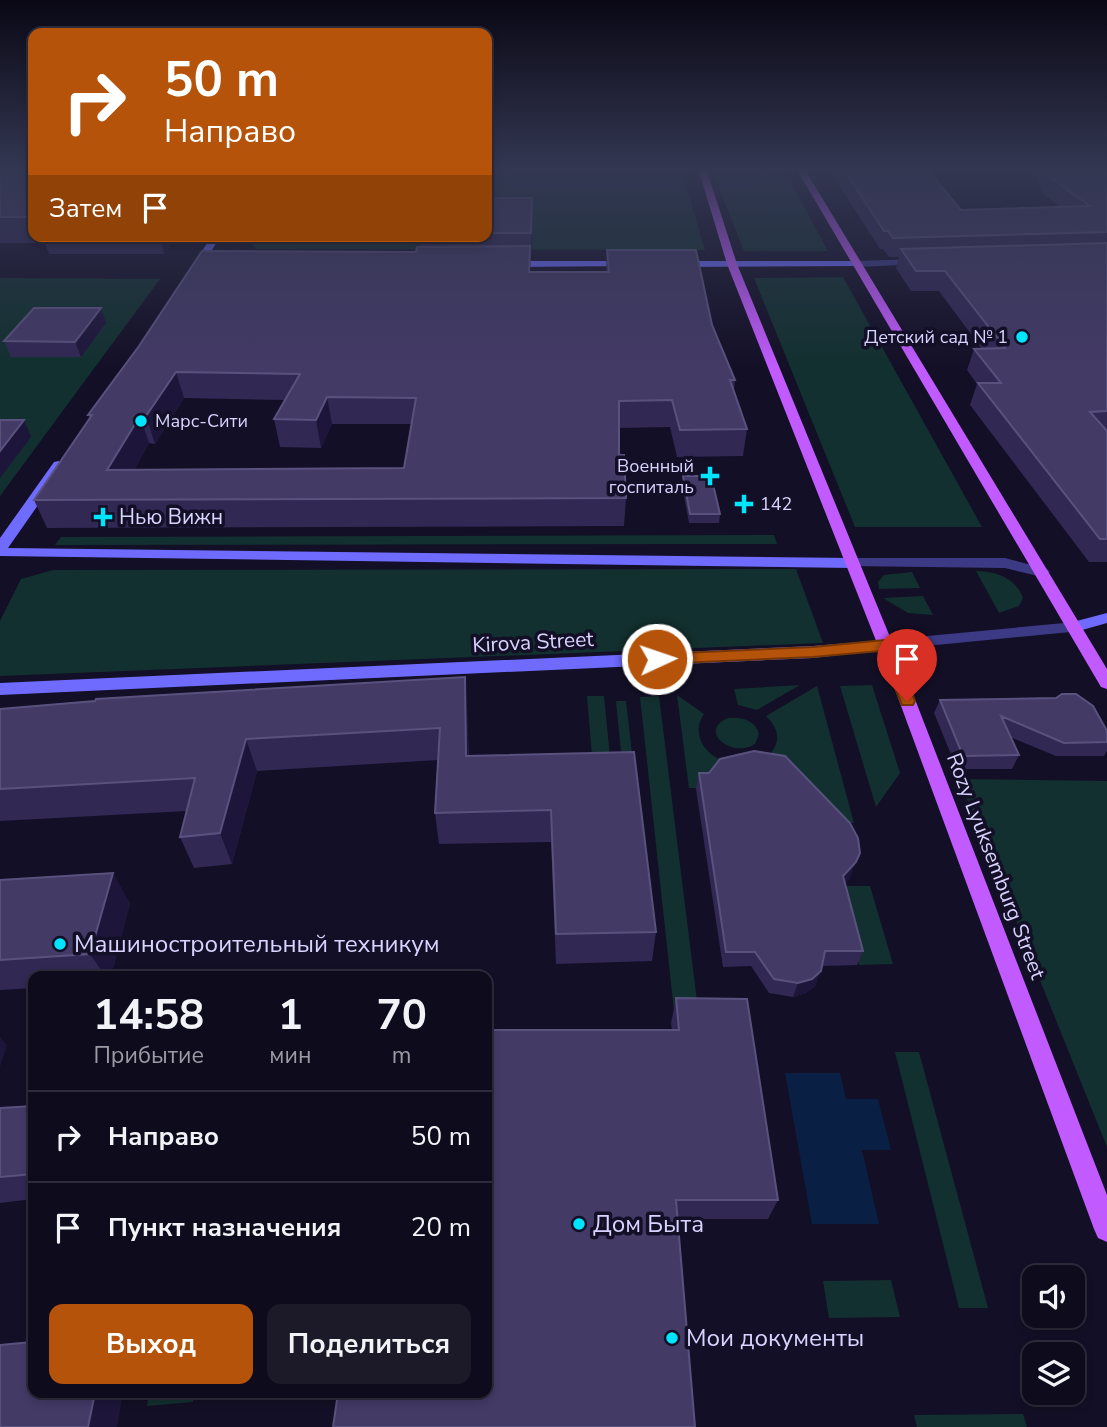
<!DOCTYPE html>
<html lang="ru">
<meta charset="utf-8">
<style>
:root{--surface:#0e0b1c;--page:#1c1929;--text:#f1f3f6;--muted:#9b9ba3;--line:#2e2b3b;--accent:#b45309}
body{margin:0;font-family:"Nunito Sans",sans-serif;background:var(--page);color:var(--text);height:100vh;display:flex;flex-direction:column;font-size:26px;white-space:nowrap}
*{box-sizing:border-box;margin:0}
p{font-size:23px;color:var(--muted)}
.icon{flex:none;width:38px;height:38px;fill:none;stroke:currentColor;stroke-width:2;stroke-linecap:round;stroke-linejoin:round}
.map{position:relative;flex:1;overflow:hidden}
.side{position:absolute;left:28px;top:971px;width:464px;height:427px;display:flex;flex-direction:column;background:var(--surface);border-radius:14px;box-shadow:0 4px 10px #0003,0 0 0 2px var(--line)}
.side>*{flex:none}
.top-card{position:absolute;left:28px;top:28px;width:464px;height:214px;border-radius:14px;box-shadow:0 4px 10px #0003,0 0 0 2px var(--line);background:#b45309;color:#fff;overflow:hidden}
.tools{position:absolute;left:1022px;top:1265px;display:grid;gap:14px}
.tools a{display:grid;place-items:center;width:63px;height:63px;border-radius:14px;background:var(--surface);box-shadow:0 4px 10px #0003,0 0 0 2px var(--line);font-size:35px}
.pin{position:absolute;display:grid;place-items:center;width:60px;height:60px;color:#fff;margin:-72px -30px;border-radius:50% 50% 50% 0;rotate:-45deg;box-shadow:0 0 7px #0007}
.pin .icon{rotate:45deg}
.me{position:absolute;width:77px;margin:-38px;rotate:87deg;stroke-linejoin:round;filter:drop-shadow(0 0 5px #0008)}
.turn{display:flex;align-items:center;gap:24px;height:147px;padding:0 21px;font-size:32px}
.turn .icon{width:91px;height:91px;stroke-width:2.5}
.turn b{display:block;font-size:49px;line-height:60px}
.then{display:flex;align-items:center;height:66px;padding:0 21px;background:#0003;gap:14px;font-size:26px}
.eta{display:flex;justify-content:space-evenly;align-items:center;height:119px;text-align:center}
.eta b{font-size:42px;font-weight:700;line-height:49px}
.cta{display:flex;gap:14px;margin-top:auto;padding:14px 21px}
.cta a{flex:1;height:80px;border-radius:14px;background:var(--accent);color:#fff;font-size:28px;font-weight:700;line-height:80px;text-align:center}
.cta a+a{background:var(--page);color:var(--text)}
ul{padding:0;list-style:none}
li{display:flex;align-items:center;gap:21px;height:91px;padding:0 21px;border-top:2px solid var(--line)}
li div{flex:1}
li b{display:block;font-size:26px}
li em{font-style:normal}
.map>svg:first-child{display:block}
.green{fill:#12302f}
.water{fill:#0a1f44}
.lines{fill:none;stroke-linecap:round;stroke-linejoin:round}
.street{fill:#3d3a85;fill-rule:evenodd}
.secondary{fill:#6f6bff;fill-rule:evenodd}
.primary{fill:#c25bff;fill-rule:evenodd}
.wall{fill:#312854;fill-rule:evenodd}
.shaded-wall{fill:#1d163a}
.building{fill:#433a66;stroke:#5a527e;stroke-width:2;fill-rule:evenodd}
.route{fill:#b45309;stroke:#753606;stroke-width:2}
.poi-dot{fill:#00e5ff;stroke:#130f26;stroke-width:2.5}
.labels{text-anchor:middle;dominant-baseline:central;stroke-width:7;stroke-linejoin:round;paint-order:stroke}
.far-poi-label{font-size:18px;fill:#d9d4ff;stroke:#130f26;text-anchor:end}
.poi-label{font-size:21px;fill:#d9d4ff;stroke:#130f26;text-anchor:start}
.street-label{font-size:21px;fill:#d9d4ff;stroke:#130f26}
.near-poi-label{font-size:24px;fill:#d9d4ff;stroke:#130f26;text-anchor:start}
</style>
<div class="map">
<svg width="1107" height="1427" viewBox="0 0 1107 1427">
<rect width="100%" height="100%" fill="#130f26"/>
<path class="green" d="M487 168H681L705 250 257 249 252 245 257 236H486Z
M711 168H783L828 251H744Z
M843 277 982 527H855L754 278Z
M0 278 160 279 0 496Z
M774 535 777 544 55 545 61 537Z
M796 569 823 643 0 676V621L21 579 53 570Z
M976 571C996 571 1016 578 1023 598L1019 606 999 613Z
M912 572 920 588 879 589 878 582 884 575Z
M923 596 933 615 908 613 883 598Z
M800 685 757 710 738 705 734 689Z
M872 685 900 773 876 807 840 686Z
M817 686 854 823H826L706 788H689L677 695 704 714C690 733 706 759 728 761 740 763 756 758 768 756 782 742 779 729 766 716Z
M587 696H604L611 767 593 768Z
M659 696 698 1009 674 1011 640 697Z
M616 701H626L633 762 622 763Z
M728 718C742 717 755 720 759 734L755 744C732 759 697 731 728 718Z
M959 779 1107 781V1147Z
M847 886H870L893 964 859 965 840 890Z
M895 1052H919L988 1308H959Z
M891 1280 900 1317 829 1318 823 1281Z
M149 1393H194L193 1402 147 1406Z
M1023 1414 1027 1427H917L914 1415Z"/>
<path class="water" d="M785 1073H840L846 1099H878L891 1150H862L879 1224H812Z"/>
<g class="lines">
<path class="street" d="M919 259 922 260V264L856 267 851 264 856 261Z
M852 558H1005L1047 569 1050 572 1042 577 1005 568 847 566 845 563Z
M1075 622 1083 627 1081 631 885 650 877 645 885 640Z"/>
<path class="secondary" d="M212 236H221L198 271H192L190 269Z
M628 261 631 262V266L509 267 504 264 509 261Z
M856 261 859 262V266L677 267 672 264 677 261Z
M59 461 66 465 8 548 852 558 859 563 852 568 0 556V538L54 462Z
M1107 613V623L1075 632 1067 627 1069 623Z
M885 640 893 645 891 649 813 658 0 695V683L813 646Z"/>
<path class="primary" d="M698 168H706L737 264 906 676 1107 1195V1242L1098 1238 1094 1229 890 676 727 264Z
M796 168H804L1107 669V689L1101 687Z"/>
</g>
<path class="wall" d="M0 168H33V236H177L164 254H49L45 243H0Z
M828 168H926L961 210 1060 207 1042 193 1033 168H1107V562H1089L970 405 977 384 967 370 974 349H982L939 291H911L896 268 899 257H889L883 249H880Z
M952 168H1033L954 170Z
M486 198 533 223 530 272H606L607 250 712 325 735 380 734 391 747 429 743 456 677 457 670 427 619 428V455L626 498 624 526 47 528 34 500 90 419 88 415 416 252 421 247 420 236H486ZM184 398 285 400 274 419 280 447 321 448 332 424H411L404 468 134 470 149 443 155 444Z
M101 308 106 323 81 357H11L4 341Z
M683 476 720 514 719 523H689L682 485Z
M940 700 1107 731V751L1104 756H1056L1010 737 1019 755 1012 769H957L934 713Z
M467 708 469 756 634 752 656 932 652 961 556 964 551 842 439 844 435 813 438 760 257 771 232 864 194 868 180 837 187 811 0 821V709Z
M699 773 850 878 845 884 863 951 857 965 822 966 815 986 806 993 793 997 769 993 751 966 723 967 696 789Z
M0 880 130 903 111 976H33V988L0 990Z
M676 998 778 1200 768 1219H677L333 1427 672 1030 671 1023Z
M33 1106V1199L0 1203V1109Z"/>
<path class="shaded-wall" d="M532 198 533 223 531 259V233Z
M160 236H177L164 254Z
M101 308 106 323 81 357 75 342Z
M176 372 184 398 155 444 146 416Z
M327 397 332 424 321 448 316 420Z
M140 416 149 443 118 498 107 470Z
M24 420 31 437 0 478V451Z
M465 677 467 708 469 787 466 756Z
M246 739 257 771 232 864 220 833Z
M856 862 850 878 838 892 843 876Z
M113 873 130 903 111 976H105L90 954Z
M821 971 815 986 806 993 793 997 798 983Z
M0 1037 7 1045 0 1067Z
M95 1393H123L117 1427H88Z"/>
<path class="building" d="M0 168H33V217H0Z
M843 168H926L961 210 1090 206 1048 176 1045 168H1107V232L893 238 888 231H884Z
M486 198H532L531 233H486Z
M1107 243V411L1090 412 1107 431V539H1100L978 383H1001L974 349 1005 348 945 271H916L901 249Z
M530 246 529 272H609L607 250H696L712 325 735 380H730L747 429 680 430 672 400 619 401V455H624L626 498 34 500 92 415H88L139 346 202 251 416 252 417 247ZM176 372 300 374 274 419 316 420 327 397 416 398 404 468 107 470 140 416H146Z
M34 308H101L75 342 4 341Z
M0 420H24L0 451Z
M683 476H711L720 514H690Z
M465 677 466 756 634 752 656 932 556 934 551 810 435 813 440 728 246 739 220 833 180 837 195 778 0 789V709L95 701 96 699Z
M1062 694H1076L1093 706 1107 731V742L1064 743 1001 716 1019 755 963 756 940 700 1056 698Z
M754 751 785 756 850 823 858 838 860 853 856 862 843 876 863 951H825L821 971 812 979 798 983 774 979 755 952H726L699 773H709L720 759Z
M113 873 90 954 0 960V880Z
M676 998 747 999 778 1200H676L695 1427H333L338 1393H486V1030H679Z
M33 1106V1174L0 1177V1108Z
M33 1336V1393H95L88 1427H0V1345L32 1342Z"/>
<linearGradient id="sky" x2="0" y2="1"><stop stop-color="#0a0815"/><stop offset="0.46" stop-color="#333752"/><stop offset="1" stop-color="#333752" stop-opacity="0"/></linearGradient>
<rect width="1107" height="368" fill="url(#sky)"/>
<path class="route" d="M885 640 893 645 915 701 913 705H902L880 651 813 657 657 664 650 659 657 654 813 647Z"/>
<g class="poi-dot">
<circle cx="1022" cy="337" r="7"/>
<circle cx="141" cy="421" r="7"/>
<path d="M706.5 465.5h7v7h7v7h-7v7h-7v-7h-7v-7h7z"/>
<path d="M740.5 493.5h7v7h7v7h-7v7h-7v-7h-7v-7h7z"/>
<path d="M99.5 506.5h7v7h7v7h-7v7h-7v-7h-7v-7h7z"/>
<circle cx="60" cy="944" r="7"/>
<circle cx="579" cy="1224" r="7"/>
<circle cx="672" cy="1338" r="7"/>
</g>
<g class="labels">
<g class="far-poi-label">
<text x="1008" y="337">Детский сад № 1</text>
<text x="155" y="421" text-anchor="start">Марс-Сити</text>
<text x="694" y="466">Военный<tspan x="694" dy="21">госпиталь</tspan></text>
<text x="760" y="504" text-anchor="start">142</text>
</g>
<g class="poi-label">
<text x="119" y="517">Нью Вижн</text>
</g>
<g class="street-label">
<text transform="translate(533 642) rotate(-3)">Kirova Street</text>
<text transform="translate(996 866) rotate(69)">Rozy Lyuksemburg Street</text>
</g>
<g class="near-poi-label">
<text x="74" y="944">Машиностроительный техникум</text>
<text x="593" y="1224">Дом Быта</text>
<text x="686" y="1338">Мои документы</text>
</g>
</g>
</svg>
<div class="tools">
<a><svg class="icon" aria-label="sound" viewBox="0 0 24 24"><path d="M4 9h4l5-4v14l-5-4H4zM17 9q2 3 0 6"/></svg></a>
<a><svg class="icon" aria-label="layers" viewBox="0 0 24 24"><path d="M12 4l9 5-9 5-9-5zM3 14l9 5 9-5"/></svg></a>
</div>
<div class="pin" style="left:907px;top:701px;background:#d93025"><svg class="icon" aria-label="arrive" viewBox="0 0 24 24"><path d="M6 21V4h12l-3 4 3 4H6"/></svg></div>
<svg class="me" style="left:657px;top:659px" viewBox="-20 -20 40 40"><circle r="17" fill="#b45309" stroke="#fff" stroke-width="3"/><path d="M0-11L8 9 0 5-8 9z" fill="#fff"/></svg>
<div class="top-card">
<div class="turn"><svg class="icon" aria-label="right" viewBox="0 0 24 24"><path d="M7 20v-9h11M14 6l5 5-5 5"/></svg><div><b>50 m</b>Направо</div></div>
<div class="then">Затем<svg class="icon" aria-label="arrive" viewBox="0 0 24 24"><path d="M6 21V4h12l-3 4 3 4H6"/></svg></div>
</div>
<section class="side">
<div class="eta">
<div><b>14:58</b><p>Прибытие</p></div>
<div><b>1</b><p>мин</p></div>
<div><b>70</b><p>m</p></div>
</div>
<ul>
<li><svg class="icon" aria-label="right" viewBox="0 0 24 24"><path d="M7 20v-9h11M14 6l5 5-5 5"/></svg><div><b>Направо</b></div><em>50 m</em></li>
<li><svg class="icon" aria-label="arrive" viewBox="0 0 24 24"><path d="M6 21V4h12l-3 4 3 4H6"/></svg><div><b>Пункт назначения</b></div><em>20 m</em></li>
</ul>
<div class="cta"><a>Выход</a><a>Поделиться</a></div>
</section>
</div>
